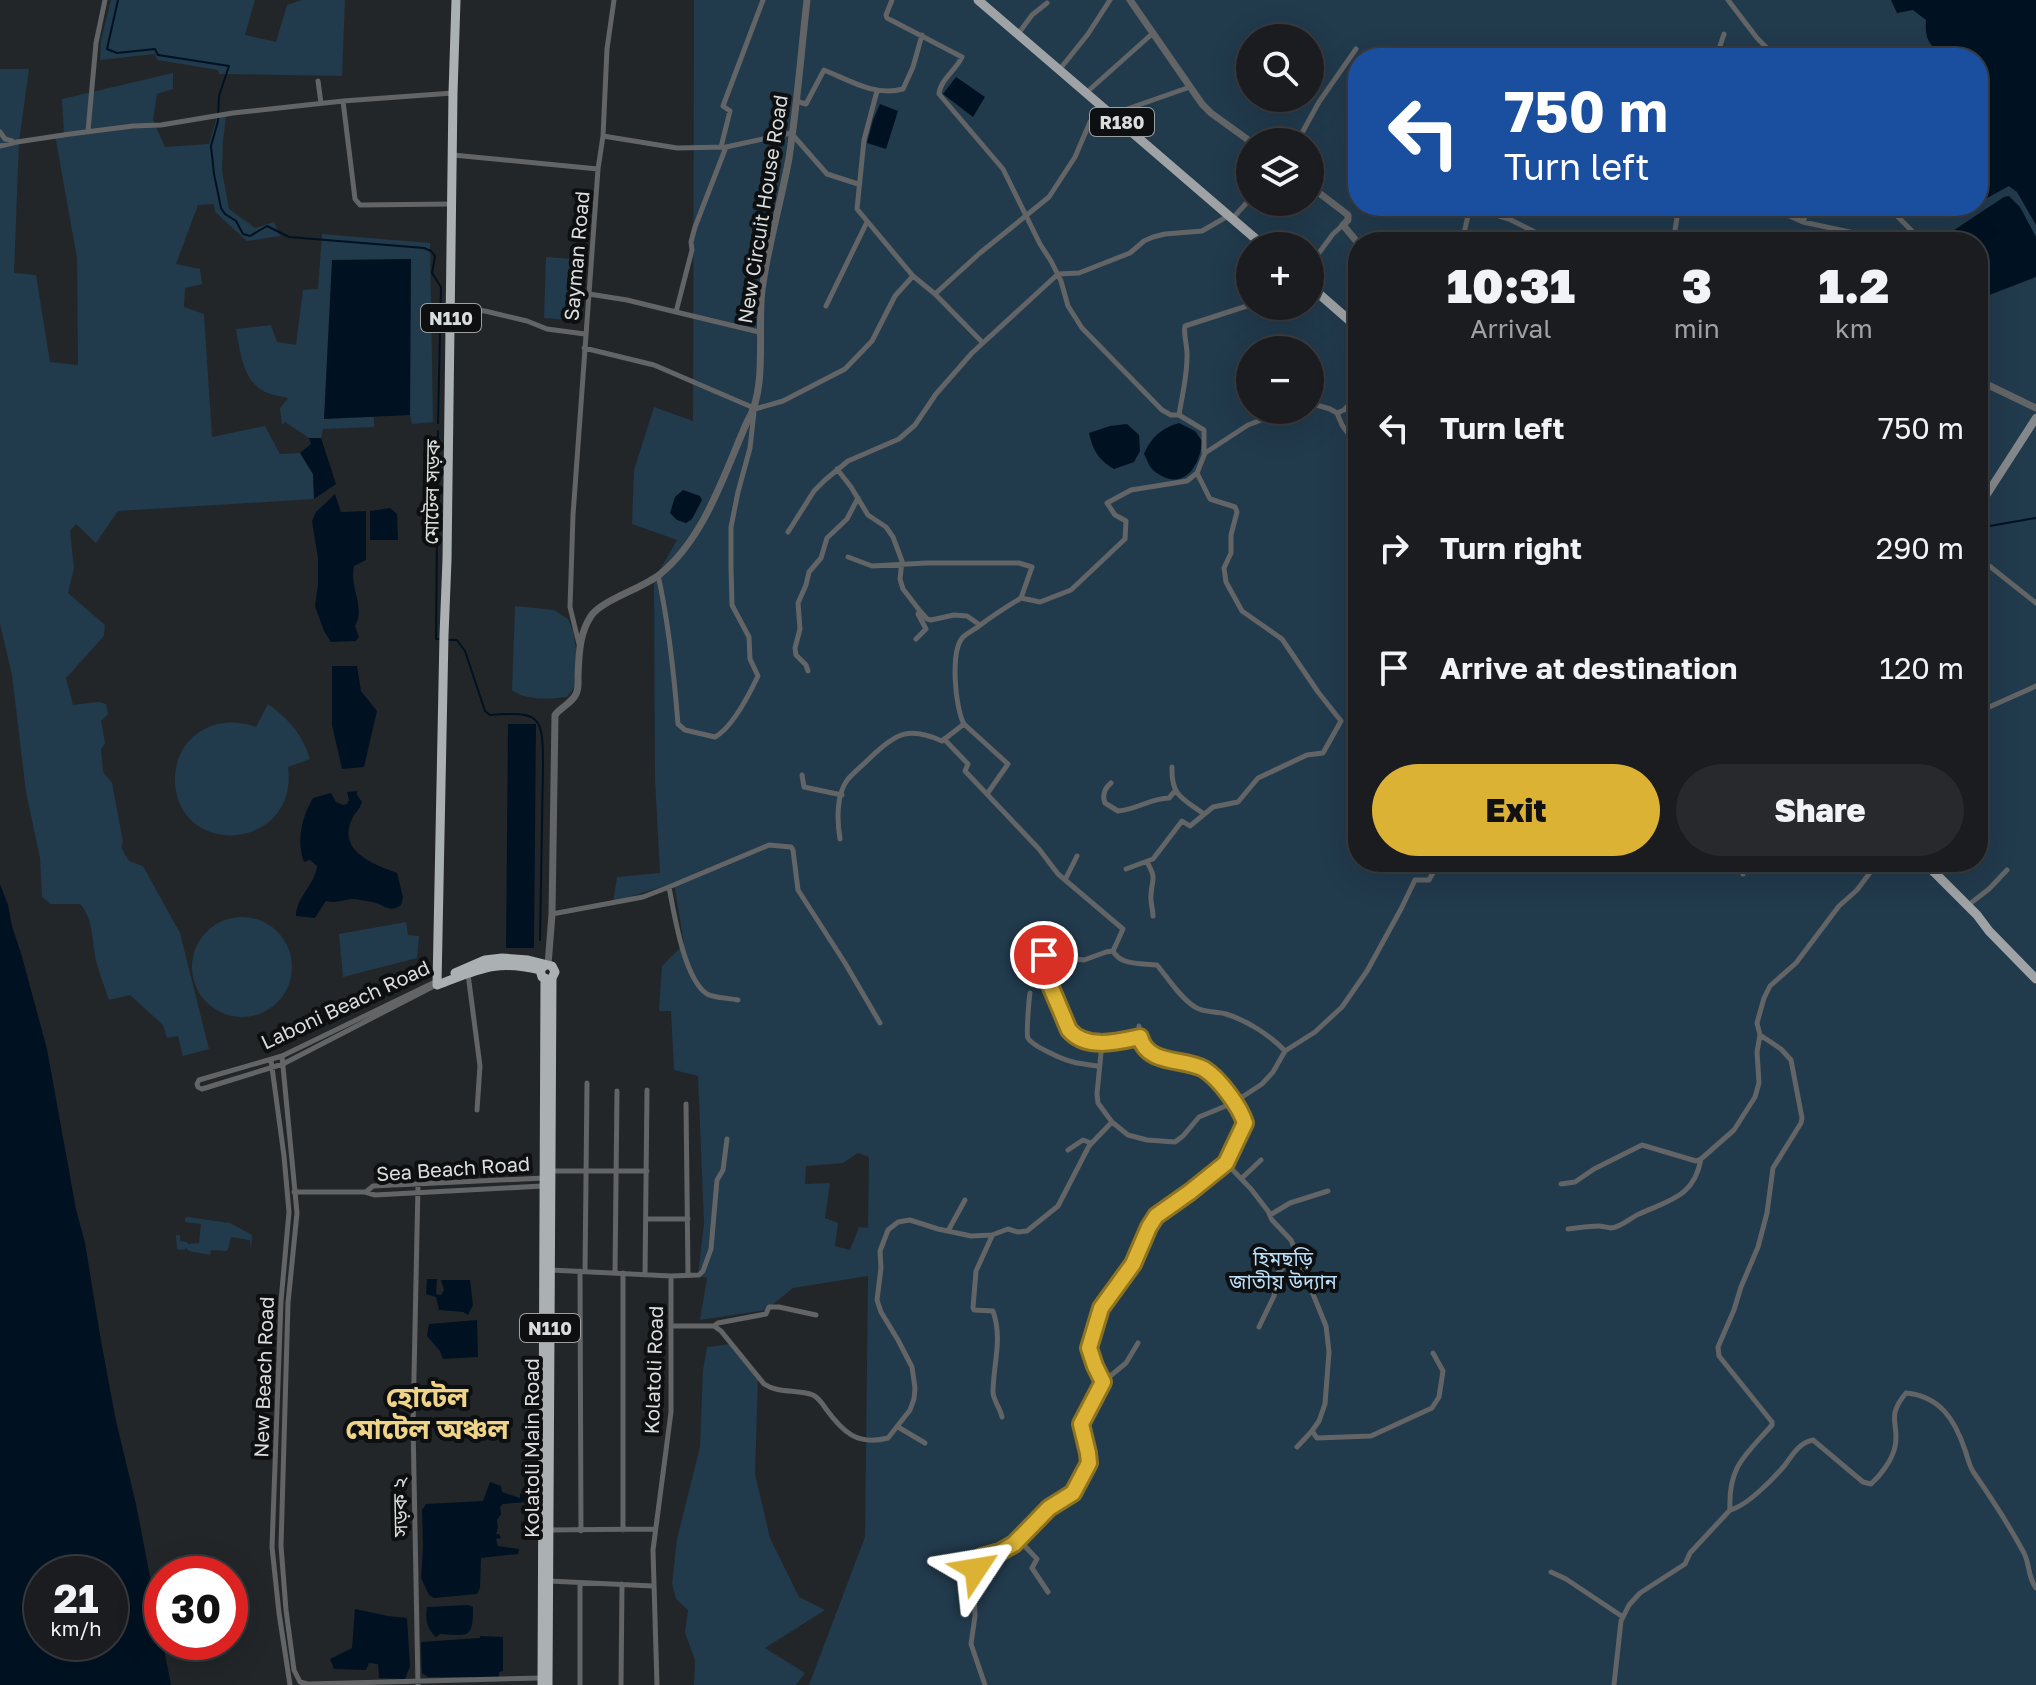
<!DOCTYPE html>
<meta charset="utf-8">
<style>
:root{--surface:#1a1c1f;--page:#27292c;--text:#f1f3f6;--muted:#9fa1a4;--line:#383a3d;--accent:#dbb233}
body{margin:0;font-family:"Golos Text","Noto Sans Bengali",sans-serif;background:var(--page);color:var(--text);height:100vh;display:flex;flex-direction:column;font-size:30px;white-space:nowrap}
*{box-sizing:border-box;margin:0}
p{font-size:26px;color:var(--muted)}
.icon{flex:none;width:44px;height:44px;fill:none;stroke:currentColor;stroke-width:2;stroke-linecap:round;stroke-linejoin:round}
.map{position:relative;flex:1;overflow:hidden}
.drawer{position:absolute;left:1348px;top:232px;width:640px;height:640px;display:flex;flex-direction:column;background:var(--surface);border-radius:32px;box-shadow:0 8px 32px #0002,0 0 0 2px var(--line)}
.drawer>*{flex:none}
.guide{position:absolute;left:1348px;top:48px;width:640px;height:168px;border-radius:32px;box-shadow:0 8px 32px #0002,0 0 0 2px var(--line);background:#1a4fa0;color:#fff;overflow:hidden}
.fabs{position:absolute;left:1236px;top:24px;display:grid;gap:16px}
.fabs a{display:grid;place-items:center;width:88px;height:88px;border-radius:50%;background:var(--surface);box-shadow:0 8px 32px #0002,0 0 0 2px var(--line);font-size:40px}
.speed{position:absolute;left:24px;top:1556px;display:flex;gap:16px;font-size:40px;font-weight:700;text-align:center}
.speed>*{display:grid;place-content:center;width:104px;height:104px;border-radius:50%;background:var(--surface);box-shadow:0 8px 32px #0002,0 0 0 2px var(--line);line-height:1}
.speed small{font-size:20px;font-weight:400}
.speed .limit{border:12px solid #d22;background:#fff;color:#111}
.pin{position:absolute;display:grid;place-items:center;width:68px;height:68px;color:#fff;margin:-34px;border:4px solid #fff;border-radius:50%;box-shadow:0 2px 8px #0007}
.me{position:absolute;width:88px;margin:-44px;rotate:57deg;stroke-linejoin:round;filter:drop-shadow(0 0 6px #0008)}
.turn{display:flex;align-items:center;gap:28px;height:168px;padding:0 24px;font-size:36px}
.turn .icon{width:104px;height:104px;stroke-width:2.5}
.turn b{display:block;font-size:56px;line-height:68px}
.eta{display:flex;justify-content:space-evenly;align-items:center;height:136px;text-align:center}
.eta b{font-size:48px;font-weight:800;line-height:56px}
.cta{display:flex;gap:16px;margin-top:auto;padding:16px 24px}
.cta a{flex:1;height:92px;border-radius:48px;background:var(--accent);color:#111;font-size:32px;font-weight:800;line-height:92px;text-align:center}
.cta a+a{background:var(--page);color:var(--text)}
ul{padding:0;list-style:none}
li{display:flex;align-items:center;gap:24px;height:120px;padding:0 24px}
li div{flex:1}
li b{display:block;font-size:30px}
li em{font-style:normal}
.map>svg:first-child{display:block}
.green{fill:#213a4c;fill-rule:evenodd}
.water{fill:#001222;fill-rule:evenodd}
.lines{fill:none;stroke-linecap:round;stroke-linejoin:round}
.stream{stroke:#001222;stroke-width:2}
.minor{stroke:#626466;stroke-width:5}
.tertiary{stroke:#626466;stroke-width:7}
.secondary{stroke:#85888a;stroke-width:8}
.primary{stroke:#9fa3a6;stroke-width:9}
.trunk{stroke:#abb0b3;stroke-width:9}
.route-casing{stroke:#8e7421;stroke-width:20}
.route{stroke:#dbb233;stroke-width:14}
.labels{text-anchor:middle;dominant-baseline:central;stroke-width:8;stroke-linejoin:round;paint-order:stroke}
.shield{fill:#0d0f10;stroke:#9c9fa0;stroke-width:2}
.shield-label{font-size:18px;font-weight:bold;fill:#daddde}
.street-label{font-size:20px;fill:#daddde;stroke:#0d0f10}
.park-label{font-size:20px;fill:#bcdff9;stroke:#0d0f10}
.district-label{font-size:28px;font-weight:bold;fill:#efd387;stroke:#0d0f10}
</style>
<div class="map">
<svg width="2036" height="1685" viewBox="0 0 2036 1685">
<rect width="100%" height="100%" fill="#222629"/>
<path class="green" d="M111 0H255L245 35 276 42 287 5 302 0H345L342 76 219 74 218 70 157 60 155 54 100 60 101 40Z
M694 0H2036V1685H809L865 1537 868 1276 793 1288 766 1310 700 1320 707 1278 698 1275 704 1223 698 1076 674 1070 671 1011H659L662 966 684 944 674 883 613 902 617 877 660 873 655 779 654 580 677 540 632 524 634 470 654 407 693 421ZM1250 38H1310V98H1250ZM1358 58H1978V206H1358ZM1250 142H1310V202H1250ZM1358 242H1978V862H1358ZM1250 246H1310V306H1250ZM1250 350H1310V410H1250ZM858 1153 869 1157 868 1228 859 1227 850 1250 835 1246 838 1223 825 1218 830 1183 805 1184 806 1166 843 1163Z
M0 69H29L19 142 14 273 36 275 50 362 78 365 77 258 55 135 64 133 62 99 173 73V89L157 94 153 120 165 147 209 144 217 117 226 116 223 141 222 171 229 209 255 228 274 222 280 236 247 241 215 212 214 204 198 205 176 264 200 269 202 284 185 288 184 307 204 314 212 437 265 426 280 454 300 453 313 474 314 499 118 511 96 543 76 524 70 531 74 568 68 593 105 625 104 636 66 678 73 705 98 702 106 704 108 714 101 721 105 743 101 749 103 772 112 783 123 842 121 847 129 861 143 866 180 933 209 1049 183 1056 178 1036 167 1038 163 1025 130 995 109 1000C105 988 100 976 97 964 92 946 94 918 80 904H51L42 897 40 858 26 792 12 675 0 624Z
M322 234 430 243 433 422 412 424 410 415V259L324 418 374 417V427L323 429 321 438H309L285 422 282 425 280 408 288 398C280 396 269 395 262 390 242 378 240 350 236 329L271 325 277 342 296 345 303 290 318 289Z
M546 257 586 260 582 321 544 318Z
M515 606 554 610 568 619 573 631 576 649V685L567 697C549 699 527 701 512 690Z
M268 704C289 719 302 734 310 759L288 767C299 850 180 860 175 783 174 766 180 749 192 738 210 721 234 719 256 727Z
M192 967a50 50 0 1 1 100 0a50 50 0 1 1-100 0Z
M406 922 408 935 419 936 417 958 343 977 339 934Z
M187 1217 230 1223 252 1235 251 1251 250 1240 231 1237 228 1249 226 1251 211 1250 210 1255 189 1251 186 1248 184 1250 177 1249 176 1235H180V1241L187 1242 188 1244 199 1243 201 1224 185 1222V1218Z
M730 1344 758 1379 755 1474 770 1538 799 1597 825 1610 765 1648 805 1673 796 1685H694L695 1660 685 1633 688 1610 676 1599 672 1584 677 1539 700 1447 703 1370 707 1347Z"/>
<path class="water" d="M1891 0H2036V225L2017 192 2009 186 1978 203V139L1989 129C1972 118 1978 78 1978 58H1943L1942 51C1927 47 1925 34 1926 20L1913 10 1897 13Z
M956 77 985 97 973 117 943 94Z
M880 104 898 111 886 149 867 143 873 120Z
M2009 196 2020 207 2036 237V277L1984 297 1978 287V242H1936L2004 197Z
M411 259 410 415 324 419 332 260Z
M1179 423 1195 431 1202 441C1200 468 1182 493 1154 471 1149 467 1147 459 1144 454 1151 437 1162 428 1179 423Z
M1127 424 1139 435 1140 451 1134 462 1114 469C1099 460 1093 451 1089 433L1110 426Z
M309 438H321L336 484 314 499 313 474 300 453 311 444Z
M683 490 700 496 702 500 692 519 686 523 677 520 670 513 675 497Z
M335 494 341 512 366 511V560L354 566C349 587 366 607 355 626L359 637 356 641 331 642 324 631 315 606 318 584V558L312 521 316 512Z
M390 508 397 514 398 540H370V511Z
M332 666H357L361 691 377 711 364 767 342 769 332 725Z
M508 724H536L534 948H506Z
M357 791V795L362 802C360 810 355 812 352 819 337 851 373 864 397 873L403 897 401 905C389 914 384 904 372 902 365 901 358 899 352 899 342 900 335 904 326 901L315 918 296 916C296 897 315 885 317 866L310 860 304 862C296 841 302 816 313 798L331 793 336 802 343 805 347 804 349 800 347 792Z
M0 884 8 905 12 926 21 953 47 1049 76 1209 85 1243 101 1341 116 1421 136 1504 171 1685H0ZM42 1574H110V1642H42Z
M423 961 424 970 414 980 329 1025 325 1020 323 1014 394 978Z
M427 1279H437L436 1294 441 1295 444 1290 441 1280H470L473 1305 468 1315 463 1312 439 1310 436 1297 426 1294Z
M477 1320 478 1357 443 1359 440 1351 427 1336 429 1324Z
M490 1482 501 1486 502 1492 520 1498V1494L529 1492 527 1502 503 1504 500 1507 501 1514 497 1520 498 1528 496 1534H499L501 1538 496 1539 498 1546 519 1549 518 1554 481 1558 480 1588 477 1594 434 1598 429 1595 421 1578 423 1547 422 1510 426 1504 483 1501Z
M468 1605 473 1607C473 1638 470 1636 440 1634L436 1637C427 1629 425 1619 427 1607Z
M355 1609 388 1616 407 1618 410 1666 405 1679 379 1678 378 1664 369 1663 366 1670 334 1669 330 1659 352 1648Z
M480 1636 503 1637V1671L499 1672V1677H428L422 1673 421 1642 480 1638Z"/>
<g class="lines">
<path class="stream" d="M118 0 107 49 117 53 155 49 158 55 229 66 219 96 218 121 211 146 214 174 221 208 225 214 236 221 243 234 250 236 267 226 289 237 424 248 431 251 435 256 432 273 441 287 438 423
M438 431 436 639H440
M1978 528 2036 518
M446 640H457L465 651 485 711 490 715C541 711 543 716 543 766L540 940"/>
<path class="minor" d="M892 0 886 15 887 18 962 57C956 70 940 80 939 94L1003 169 1040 244 1051 261 1061 281 1068 306 1082 328 1162 410 1171 415H1179L1204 430V452
M1728 0 1757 38 1777 58
M1018 34 1032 15 1047 3
M1716 58 1724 34
M1060 69 1088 34 1110 0
M318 81 321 103
M877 91 864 140 857 209 913 276 935 294 983 343
M1087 92 1153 33
M796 101 806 104 824 70C849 80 875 97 903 89L913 67 922 35
M1113 114 1190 87
M88 131 96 43 105 0
M0 132 5 139 12 141
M603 136 677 148 726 147 791 133 827 174 858 184
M1297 142 1319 102 1356 49
M0 146 17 142 70 134 133 126 161 125 233 113 343 101
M721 147 730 111 723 106 763 0
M726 147 695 227 691 242 692 250 676 312 759 332
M453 155 598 169
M451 204 360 205 355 199 343 101 453 93
M1759 206 1783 213 1803 222 1859 234 1914 235 1922 242
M1887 206 1917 236
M1470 207 1509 219 1555 242
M1233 218 1250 199
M1803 222 1809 206
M1462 242 1470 207
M1613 242 1614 238
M1673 242 1679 206
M1310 265 1333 234 1343 225
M589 294 627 300 676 312
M935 294 980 253 1049 197 1075 157 1090 122 1103 107
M826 306 867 222
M451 307 485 311 527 321 547 329 585 334
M584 348 654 365 754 408
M1310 403 1330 409 1337 413 1344 410 1358 395
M755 409 783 401 845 369 872 341 895 296 913 276
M1337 413 1342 425 1358 447
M1179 415C1182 396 1187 377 1187 357 1188 347 1183 336 1185 326L1250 305
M837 469 851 487 868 515 886 527 893 537 902 561 900 579 903 589 920 611 927 619 931 620 954 615 967 616 980 625
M788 532 814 491 825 480 848 461 899 439 915 425 936 394 972 353 1058 274 1079 273 1130 253 1144 241 1153 237 1165 234 1202 231 1228 216
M848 557 872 566 926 563H1019L1032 567 1021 598 1040 602 1071 590 1125 539 1126 521 1115 515 1107 503 1131 490 1187 481 1197 473
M1978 557 2036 603
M658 575C669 624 674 674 678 724L685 730 715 737C733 727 749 695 758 676L750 659 749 637 732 605 731 567V527L738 492 750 448 754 412
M916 639 926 629 918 614 919 612
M579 644 570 607 573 515 598 169 603 136 607 49 614 0
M808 671 806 665 796 655 795 648 800 629 798 603 806 585 809 572 821 558 827 538 847 519 858 498
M1987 708 2036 686
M964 724 1008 764 987 794
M944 739 968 764 965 771 1039 849 1058 874 1123 929 1113 951
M1172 767C1171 796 1182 798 1204 814
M802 775 804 787 842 795
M1111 783C1105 788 1102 795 1105 803L1118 811C1136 810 1151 798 1169 798L1175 791
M840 839C837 821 836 794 848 779 855 771 864 764 871 757 896 733 909 726 942 741L964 724C955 708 950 651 963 637 967 633 974 630 979 626 992 616 1006 607 1021 598
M1147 862C1157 880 1152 877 1151 895 1150 902 1153 908 1153 916
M1456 862 1459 865 1464 862
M1126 869 1153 859 1182 821 1190 826 1213 807 1238 802 1258 778 1307 755 1323 753 1341 721 1318 692 1282 639 1242 611 1226 582 1224 568 1231 553V535L1237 512 1235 507 1210 499 1197 473 1205 453 1248 425 1269 417 1278 410
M1743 874 1745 862
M1065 880 1077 856
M669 887 769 845 791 847 793 850 798 890 845 963 880 1023
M1967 906 1989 889 2007 870
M552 914 643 897 669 887C674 913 684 979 707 994 714 998 729 998 738 1000
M1032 936 1042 940 1047 978 1069 1030C1087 1051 1117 1042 1140 1037
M1044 955 1084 960 1106 952 1113 951C1121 966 1142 963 1157 965 1167 977 1181 999 1195 1007 1204 1013 1215 1011 1226 1014 1246 1020 1270 1035 1285 1051
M468 974 480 1066 477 1110
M436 985 283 1064 202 1089 198 1087 197 1084 199 1080 282 1056 437 981
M1030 993C1029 1000 1026 1034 1028 1038 1032 1046 1064 1060 1073 1062 1081 1064 1090 1065 1098 1066
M1760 1035 1781 1049 1791 1060 1802 1118 1801 1123 1773 1168 1767 1213 1758 1247 1741 1287 1734 1310 1718 1347 1719 1356 1772 1422V1425C1745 1456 1728 1466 1730 1510 1747 1506 1773 1479 1785 1465 1793 1454 1799 1443 1813 1440L1863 1482 1871 1484C1881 1475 1892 1460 1895 1447 1900 1423 1885 1418 1906 1393 1940 1396 1955 1420 1965 1450 1968 1458 1969 1466 1974 1473 1992 1499 2009 1525 2024 1553 2030 1565 2028 1578 2036 1588
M1102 1043 1097 1094 1098 1103 1112 1122 1128 1135 1147 1140 1175 1142 1183 1136 1199 1117 1233 1103 1226 1090 1207 1072 1200 1067 1163 1058 1145 1050 1141 1042 1139 1026
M282 1056 297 1213 288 1303 281 1546 286 1610 294 1670 300 1682
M271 1060 284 1156 289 1212 281 1301 272 1547 279 1613 290 1685
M686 1104 688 1275
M1068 1150 1083 1140 1091 1143
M552 1171H647
M1242 1178 1261 1160
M1561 1184 1575 1182 1594 1169 1642 1145 1696 1161 1701 1159 1734 1130 1755 1097 1759 1083 1757 1052 1760 1035 1757 1023 1764 998 1770 986 1796 963 1839 906 1857 890 1878 862
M294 1192H365L375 1195 543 1186
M366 1192 373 1186 544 1178
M1270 1215 1290 1203 1328 1191
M646 1219H688
M1568 1229C1578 1228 1589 1226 1599 1226 1600 1226 1611 1228 1611 1228 1622 1227 1630 1218 1639 1214 1670 1200 1694 1197 1701 1159
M948 1231 965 1200
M992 1236 976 1271 973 1308 974 1310 993 1311C1003 1340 993 1364 993 1393 994 1401 1000 1408 1002 1417
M551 1270 671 1276 699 1275 703 1271 711 1249 717 1180 723 1170 727 1139
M580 1271 581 1531
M585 1271 587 1083
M615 1273 617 1091
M645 1275 647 1090
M671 1326H714L721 1331 764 1384C779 1394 797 1389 813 1395 819 1398 822 1403 826 1409 843 1432 857 1446 888 1438L910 1410 914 1399 915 1388 912 1367 898 1340 881 1312 877 1300 881 1268 880 1251 888 1230 898 1222 910 1220 938 1229 971 1236 992 1235 1008 1229 1018 1232 1027 1231 1058 1206 1089 1146 1112 1122
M714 1326 718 1323 766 1314 769 1307H779L816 1315
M1259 1327 1274 1296 1275 1290 1272 1279 1297 1254
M1103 1382 1126 1363 1138 1343
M898 1427 925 1443
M1312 1431 1317 1438 1371 1436 1432 1408 1439 1397 1443 1371 1433 1353
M1297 1447 1312 1431 1319 1421 1325 1404 1329 1352 1326 1326 1291 1240 1272 1220 1268 1211 1251 1189 1226 1163 1245 1123 1242 1113 1233 1103 1262 1084 1273 1072 1285 1051 1315 1032 1342 1007 1367 971 1401 909 1415 880H1429L1439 862
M548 1530 654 1529
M623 1530V1273
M1019 1540 1037 1559 1032 1568 1048 1592
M1551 1572 1566 1579 1623 1617
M549 1581 653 1586
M300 1682 308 1684 542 1678
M418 1685 413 1424 418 1185
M580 1685V1583
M621 1685 622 1584
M657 1685 653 1550 671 1412V1276
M985 1685 971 1644 975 1616 974 1585 976 1569 982 1557 1000 1552 1014 1544 1049 1508 1073 1493 1089 1463 1088 1453 1081 1424 1083 1420 1103 1382 1095 1366 1089 1348 1101 1308 1133 1264 1149 1227 1156 1216 1190 1192 1226 1163
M1614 1685 1621 1621 1629 1605 1640 1593 1685 1564 1690 1553 1730 1510"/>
<path class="tertiary" d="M1130 0 1202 104 1211 113 1251 142
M1310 186 1348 215V220L1343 225 1358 243
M1978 380 2036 408
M548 965 552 914 555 715C561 707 572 703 576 694 579 688 578 682 578 676 579 655 579 634 591 616 602 600 641 589 659 575 705 538 724 474 747 422 768 389 757 329 762 290 768 245 781 202 789 158 797 106 801 53 807 0"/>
<path class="secondary" d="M1978 508 2036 418"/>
<path class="primary" d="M978 0 1264 246
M1310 286 1358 328
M1924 862 1977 915 1989 931 2036 979"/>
<path class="trunk" d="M456 0 453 93 447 560 444 635 437 985C478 970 495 959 540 970
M455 973 485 960 502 958 528 960 552 966 555 972 552 978 549 980 542 977 540 970 545 965
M542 1685 545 979
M548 1685 552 978"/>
</g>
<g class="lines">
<defs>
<path id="route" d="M976 1569 982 1557 1000 1552 1014 1544 1049 1508 1073 1493 1089 1463 1088 1453 1081 1424 1103 1382 1095 1366 1089 1348 1101 1308 1133 1264 1149 1227 1156 1216 1190 1192 1226 1163 1245 1123C1240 1107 1220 1079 1204 1069 1183 1058 1147 1065 1140 1037 1117 1042 1086 1050 1069 1030L1047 978 1044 955"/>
</defs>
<use href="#route" class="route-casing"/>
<use href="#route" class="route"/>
</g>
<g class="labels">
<g class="shield">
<rect x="1090" y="108" width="64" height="28" rx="6"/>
<rect x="421" y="304" width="60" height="28" rx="6"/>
<rect x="520" y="1314" width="60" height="28" rx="6"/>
</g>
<g class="shield-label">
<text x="1122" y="122">R180</text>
<text x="451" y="318">N110</text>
<text x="550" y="1328">N110</text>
</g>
<g class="street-label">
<text transform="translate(762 209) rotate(-81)">New Circuit House Road</text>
<text transform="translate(576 256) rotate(-85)">Sayman Road</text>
<text transform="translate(431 492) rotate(-89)">মোটেল সড়ক</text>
<text transform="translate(345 1004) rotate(-25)">Laboni Beach Road</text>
<text transform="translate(453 1168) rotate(-4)">Sea Beach Road</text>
<text transform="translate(653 1370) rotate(-88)">Kolatoli Road</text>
<text transform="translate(263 1377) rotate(-88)">New Beach Road</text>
<text transform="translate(531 1448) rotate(-90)">Kolatoli Main Road</text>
<text transform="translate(399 1507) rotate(-91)">সড়ক ২</text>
</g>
<g class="park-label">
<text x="1283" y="1258">হিমছড়ি<tspan x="1283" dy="23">জাতীয় উদ্যান</tspan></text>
</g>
<g class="district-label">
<text x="427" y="1396">হোটেল<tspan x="427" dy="32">মোটেল অঞ্চল</tspan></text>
</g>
</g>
</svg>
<div class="fabs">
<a><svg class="icon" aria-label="search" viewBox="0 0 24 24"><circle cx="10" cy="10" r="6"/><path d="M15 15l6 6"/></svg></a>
<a><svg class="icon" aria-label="layers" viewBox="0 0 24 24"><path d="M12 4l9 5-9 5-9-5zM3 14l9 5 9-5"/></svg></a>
<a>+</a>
<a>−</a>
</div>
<div class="speed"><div>21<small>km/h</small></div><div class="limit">30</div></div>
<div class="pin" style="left:1044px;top:955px;background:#d93025"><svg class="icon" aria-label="arrive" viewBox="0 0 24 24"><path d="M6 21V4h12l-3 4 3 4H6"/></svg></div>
<svg class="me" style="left:976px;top:1569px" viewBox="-20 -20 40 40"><path d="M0-17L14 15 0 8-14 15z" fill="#dbb233" stroke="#fff" stroke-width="4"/></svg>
<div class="guide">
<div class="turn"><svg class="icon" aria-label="left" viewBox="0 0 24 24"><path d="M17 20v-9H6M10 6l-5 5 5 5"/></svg><div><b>750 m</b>Turn left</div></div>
</div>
<section class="drawer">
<div class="eta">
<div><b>10:31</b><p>Arrival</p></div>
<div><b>3</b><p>min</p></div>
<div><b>1.2</b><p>km</p></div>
</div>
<ul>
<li><svg class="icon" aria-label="left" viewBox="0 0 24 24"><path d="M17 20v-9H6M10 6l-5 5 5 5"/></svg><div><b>Turn left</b></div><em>750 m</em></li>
<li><svg class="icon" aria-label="right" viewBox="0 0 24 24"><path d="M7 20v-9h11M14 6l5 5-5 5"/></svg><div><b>Turn right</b></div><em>290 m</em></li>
<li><svg class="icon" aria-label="arrive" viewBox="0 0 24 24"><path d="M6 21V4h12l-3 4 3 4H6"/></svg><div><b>Arrive at destination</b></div><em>120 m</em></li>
</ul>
<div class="cta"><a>Exit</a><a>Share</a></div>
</section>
</div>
